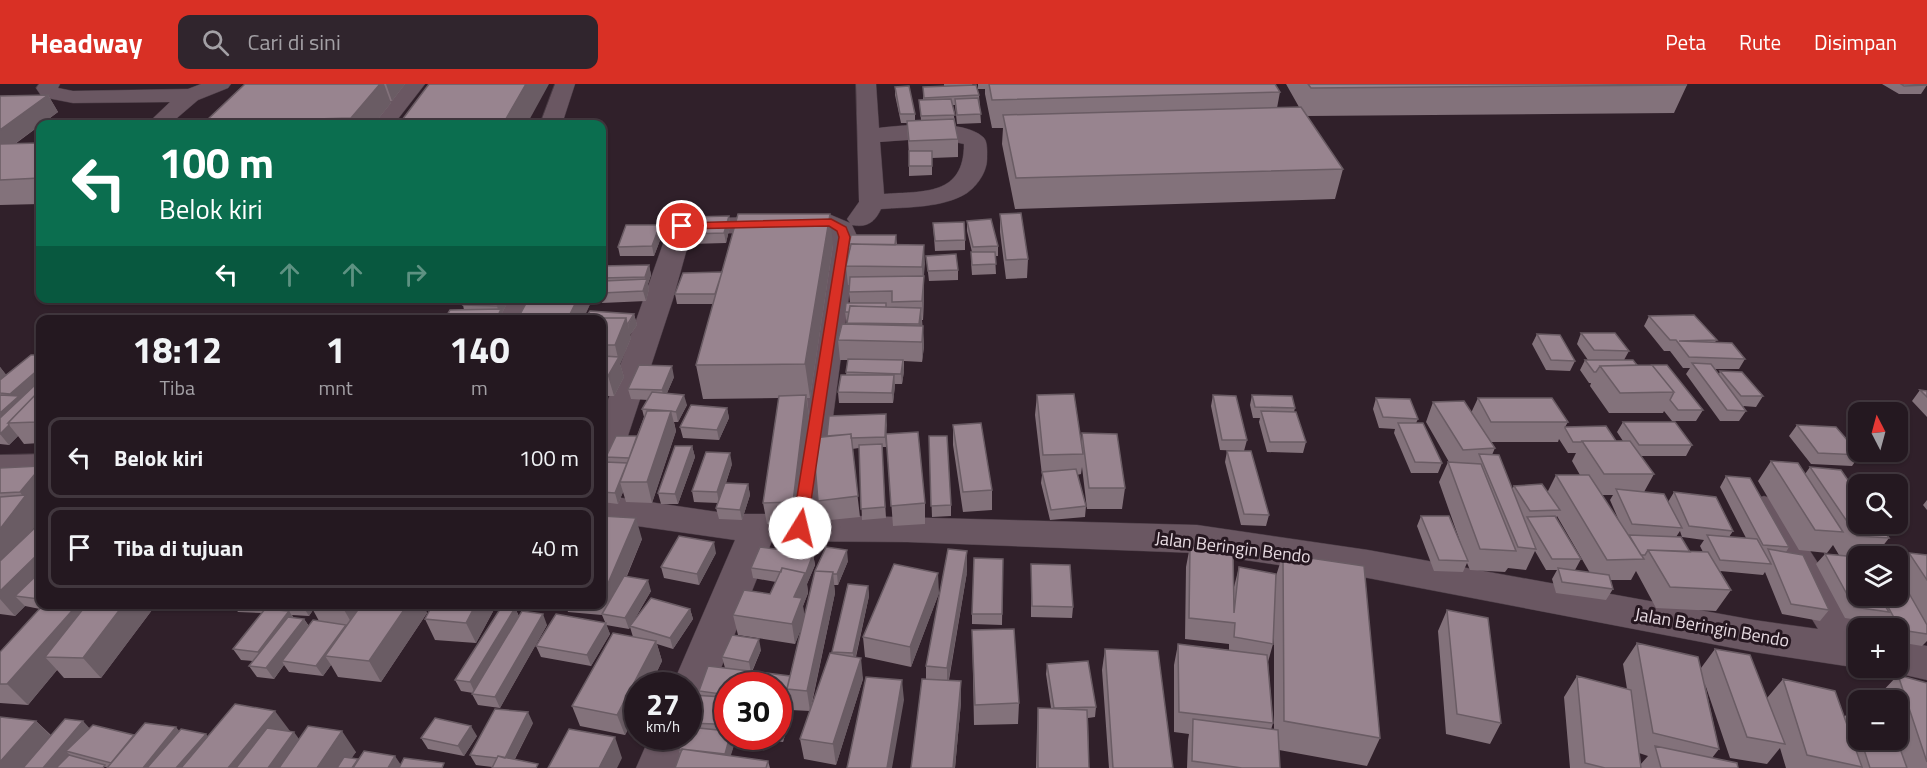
<!DOCTYPE html>
<html lang="id">
<meta charset="utf-8">
<style>
:root{--surface:#241820;--page:#30252d;--text:#f1f3f6;--muted:#a3a0a5;--line:#41373e;--accent:#d93025}
body{margin:0;font-family:"Titillium Web",sans-serif;background:var(--page);color:var(--text);height:100vh;display:flex;flex-direction:column;font-size:22px;white-space:nowrap}
*{box-sizing:border-box;margin:0}
p{font-size:20px;color:var(--muted)}
.icon{flex:none;width:33px;height:33px;fill:none;stroke:currentColor;stroke-width:2;stroke-linecap:round;stroke-linejoin:round}
.map{position:relative;flex:1;overflow:hidden}
.drawer{position:absolute;left:36px;top:231px;width:570px;height:294px;display:flex;flex-direction:column;background:var(--surface);border-radius:12px;box-shadow:0 2px 4px #0004,0 0 0 2px var(--line)}
.drawer>*{flex:none}
.top-card{position:absolute;left:36px;top:36px;width:570px;height:183px;border-radius:12px;box-shadow:0 2px 4px #0004,0 0 0 2px var(--line);background:#0b6e4f;color:#fff;overflow:hidden}
.needle{width:39px;rotate:354deg}
.buttons{position:absolute;left:1848px;top:318px;display:grid;gap:12px}
.buttons a{display:grid;place-items:center;width:60px;height:60px;border-radius:12px;background:var(--surface);box-shadow:0 2px 4px #0004,0 0 0 2px var(--line);font-size:30px}
.speed{position:absolute;left:624px;top:588px;display:flex;gap:12px;font-size:30px;font-weight:700;text-align:center}
.speed>*{display:grid;place-content:center;width:78px;height:78px;border-radius:50%;background:var(--surface);box-shadow:0 2px 4px #0004,0 0 0 2px var(--line);line-height:1}
.speed small{font-size:15px;font-weight:400}
.speed .limit{border:9px solid #d22;background:#fff;color:#111}
.pin{position:absolute;display:grid;place-items:center;width:51px;height:51px;color:#fff;margin:-26px;border:3px solid #fff;border-radius:50%;box-shadow:0 2px 6px #0007}
.me{position:absolute;width:66px;margin:-33px;rotate:9deg;stroke-linejoin:round;filter:drop-shadow(0 0 4px #0008)}
.turn{display:flex;align-items:center;gap:21px;height:126px;padding:0 24px;font-size:27px}
.turn .icon{width:78px;height:78px;stroke-width:2.5}
.turn b{display:block;font-size:42px;line-height:51px}
.lanes{display:flex;align-items:center;height:57px;padding:0 24px;background:#0003;justify-content:center;gap:30px;direction:ltr}
.lanes .off{opacity:.35}
.eta{display:flex;justify-content:space-evenly;align-items:center;height:102px;text-align:center}
.eta b{font-size:36px;font-weight:700;line-height:42px}
ul{padding:0;list-style:none}
li{display:flex;align-items:center;gap:18px;height:81px;margin:0 12px 9px;padding:0 12px;border:3px solid var(--line);border-radius:12px}
li div{flex:1}
li b{display:block;font-size:22px}
li em{font-style:normal}
header{display:flex;align-items:center;gap:36px;box-sizing:border-box;height:84px;padding:0 30px;background:var(--accent);color:#fff}
header strong{font-size:28px}
nav{display:flex;gap:33px;margin-inline-start:auto;font-size:21px}
.search{width:420px;height:54px;background:var(--page);display:flex;align-items:center;gap:15px;box-sizing:border-box;padding:0 21px;border-radius:12px;color:var(--muted);font-size:22px}
.map>svg:first-child{display:block}
.lines{fill:none;stroke-linecap:round;stroke-linejoin:round}
.minor-casing{stroke:#493b44;stroke-width:1}
.minor{fill:#6a5762;fill-rule:evenodd}
.wall{fill:#83727b;fill-rule:evenodd}
.shaded-wall{fill:#6a5c64}
.building{fill:#98848f;stroke:#6a5c64;stroke-width:1.5}
.route{fill:#d93025;stroke:#8d1f18;stroke-width:1.5}
.labels{text-anchor:middle;dominant-baseline:central;stroke-width:6;stroke-linejoin:round;paint-order:stroke}
.street-label{font-size:18px;fill:#e7dbe2;stroke:#261720}
</style>
<header>
<strong>Headway</strong>
<div class="search"><svg class="icon" aria-label="search" viewBox="0 0 24 24"><circle cx="10" cy="10" r="6"/><path d="M15 15l6 6"/></svg>Cari di sini</div>
<nav><a>Peta</a><a>Rute</a><a>Disimpan</a></nav>
</header>
<div class="map">
<svg width="1927" height="684" viewBox="0 0 1927 684">
<rect width="100%" height="100%" fill="#30202a"/>
<g class="lines">
<defs>
<path id="minor" d="M39 0H60L58 4 73 7 188 5 201 0H231L228 4 198 16 170 40H147L170 18 73 19 42 13 36 4Z
M404 0H425L394 40H372Z
M555 0H575L562 40H540Z
M856 0H876L879 44C905 41 963 35 983 53 988 57 987 68 987 75 987 88 977 102 967 109 943 124 908 123 881 125 875 138 867 144 852 141L857 152 820 431 1197 441 1368 466 1754 536 1818 545 1746 425 1751 416 1764 412 1777 416 1860 544 1859 584 1754 568 1368 494 1197 469 907 458 772 457 709 614 703 627 688 632V602H672L735 456 602 437V411L731 430H784L830 149 826 147 691 150 673 215 619 379 614 387 602 391V333L671 137 680 135 831 131 850 139 847 135 859 118ZM936 54 964 60C964 112 924 107 884 110L880 58Z
M505 214H534L523 236H494Z
M40 370V394L0 395V371Z
M1898 557 1927 562V596L1883 586 1882 584H1898Z
M688 640 694 652 682 684H636L650 652H688Z"/>
</defs>
<use href="#minor" class="minor-casing"/>
<use href="#minor" class="minor"/>
</g>
<path class="wall" d="M245 0H405L392 17H390L391 19 374 40H206L205 38Z
M944 0H972L979 11 981 39 957 40 955 21H952L958 55V73L932 74V91L909 92V72L907 39H901L895 11V3L915 30V36H921L919 16H923V3L944 2Z
M978 0H1275L1280 8 1277 24 1299 23 1286 0H1685L1687 1 1674 29 1307 32 1343 85 1335 115 1015 125 1002 60 1003 44H992L985 10V5H978Z
M1882 0H1925L1927 1 1921 10H1899Z
M48 11 58 28 15 60 40 59V120L0 121V12Z
M1000 130 1028 175 1027 194 1006 195 1000 148Z
M729 132 730 142 726 159 690 160 688 150Z
M967 137 998 162V172H995L996 190 972 191 971 178V168H972L967 147Z
M933 139 965 156V166L935 167Z
M662 151 654 172H620L618 163Z
M896 151 897 161H924V211L923 236H922L924 262 922 278 904 277V287L902 300H895L893 319H839L838 308 846 291 848 276H840L838 256 847 241 845 228 850 219 849 208 850 201H848L846 182 849 170 848 165Z
M833 161 810 314H807L809 332 797 439 767 440 763 419 779 314 703 315 696 281 713 220H677L675 210 722 188Z
M926 172 958 186V196L929 197Z
M649 181 651 191 648 200 649 205 646 217 602 219 601 214 602 183Z
M467 214H510L502 229 464 226 463 221Z
M592 216 583 234 634 230 637 241 630 251 631 254 620 280 624 293 614 312H602V236H517Z
M1649 232 1717 256 1715 258 1745 275 1739 285H1714L1719 290 1720 287 1763 312 1756 323 1743 322 1746 327 1739 337H1720L1686 290 1690 284H1683L1670 267H1664L1644 242Z
M1581 249 1629 267 1624 276 1637 281 1703 326 1696 337H1672L1664 327 1663 329H1609L1590 302 1591 299H1589L1580 286 1585 276H1588L1577 260Z
M1537 250 1575 277 1570 287 1546 286 1532 260Z
M40 271V359L24 360 18 352 9 361 0 360V283L6 291Z
M674 293 667 309 687 321 678 338H674L676 347 652 419 626 418 623 408 618 420 602 418V384L607 378 606 373 637 352 644 333 642 325 648 316 631 315 628 305Z
M1920 306 1927 307V333L1912 317Z
M1037 311 1081 359 1082 349 1125 404 1122 425H1087L1082 383 1081 390 1077 391 1086 422 1085 433 1050 436 1041 399 1042 391 1035 331Z
M1213 311 1247 356 1244 367 1220 366 1211 322Z
M1252 311 1295 324 1294 328 1306 358 1303 369 1267 368 1259 338 1260 334H1253L1250 321Z
M1376 314 1418 335 1416 339 1442 379 1438 389H1411L1394 349 1395 345 1379 344 1373 325Z
M1478 314 1568 338 1565 343 1616 357H1623L1617 348 1623 338 1692 361 1686 372H1641L1654 390 1644 408 1668 418 1674 408 1733 447 1729 453 1746 454 1720 403 1726 392 1789 463 1786 468 1829 526 1820 537 1782 530 1765 488 1763 491 1720 487 1731 506 1716 527 1656 524 1636 487 1631 496H1610L1613 505 1606 516 1556 509 1552 495 1557 486H1546L1535 467 1526 486 1508 484 1505 488 1470 486 1467 479 1463 488 1434 487 1417 442 1421 432 1462 463 1439 398 1448 378H1449L1426 338 1433 318 1471 329ZM1559 355 1568 369H1576L1572 377 1580 391H1556L1548 407 1514 402 1512 405 1492 371 1495 364 1491 358H1558ZM1602 411H1613L1610 416 1620 439ZM1557 432 1590 489 1569 486H1575L1581 475 1556 434ZM1680 447 1682 453 1704 456 1700 462 1703 468H1690L1676 453Z
M727 324 729 334 719 356 683 354 680 343Z
M886 330V363H882L886 434 862 436 859 364 852 365 860 433 820 437 818 417 827 352Z
M953 341 992 406V426L963 428 953 361Z
M1797 341 1860 371 1852 382 1811 380 1789 352Z
M886 350 925 419V440L893 442Z
M929 352 951 421V432L932 433Z
M692 362 695 373 678 420H661L658 409Z
M1227 367 1269 431 1266 442 1241 441 1225 378Z
M1771 377 1805 390 1810 383 1889 454 1875 472H1858V474H1857L1858 512H1898V482L1909 469 1927 471V557L1922 562 1898 558V544H1884L1881 537 1879 539 1845 534 1816 480 1825 470 1839 471 1833 461 1827 469 1799 466 1758 397Z
M732 380 726 399 748 400 750 411 742 436 719 435 716 424 718 419 694 418 692 407Z
M40 382V424L38 427 40 430V435L29 450 40 439V520H147L152 526 101 594H64L57 586 28 621 0 619V568L40 525 25 522 15 532 0 530V384Z
M1927 416V426L1923 421Z
M602 432 642 455 627 492 651 507 633 538 690 525 693 535 673 565 657 560 662 577 650 602H638V626L625 651 580 642 572 622 633 553 630 543 629 545 606 541 610 550 591 582 541 573 536 562 605 538 602 531 568 528 565 520H602Z
M1190 462 1234 503 1239 483 1275 495 1283 470 1380 654 1367 682 1279 666 1280 684H1187L1188 656 1189 650 1174 648V581L1178 560 1229 566V560L1185 555 1186 483ZM1274 527V646H1271L1273 639 1268 578 1273 560Z
M716 469 699 501 664 494 661 483Z
M813 470 815 481 807 500 808 509 803 522 804 533 815 487 848 477 838 501H834L835 509 811 624 832 570V568L868 502 869 512 856 573 863 595 836 681 804 675 800 655 810 627 791 626 789 617V620L791 631 783 658 740 652H778V602H728V621H725V624L719 646 727 647 725 640 728 634V652H733L735 658 730 672 768 677 770 684H675L680 670 679 666 688 652V621L700 611 699 607 725 584 722 573 761 566 752 588 790 592 802 542 795 560 738 551 733 531 770 510 776 498 753 494 751 484Z
M1003 475 1002 541 972 540V530Z
M1031 480 1073 523 1072 534 1031 533Z
M967 488 949 596 961 618 955 684H911L926 595V582Z
M939 509 911 583 865 573 863 553Z
M232 520H272L269 525 276 526 272 520H423L427 529 381 598 338 593 331 581 323 592 289 588 284 581 274 595 257 593 249 582 253 577 241 576 233 565 262 529 238 528ZM313 526 319 537 309 542 304 535 294 534 292 531 309 532Z
M497 520 476 559 435 556 425 535Z
M511 520H563L560 526 512 522Z
M515 524 519 532 547 541 500 624 478 621 472 610 473 609 461 607 455 596Z
M1447 526 1501 639 1490 660 1446 650 1438 547Z
M972 546 1019 619 1018 640 974 641Z
M1637 559 1701 584 1715 565 1767 614 1783 595 1844 633 1851 626 1858 627V656H1898V616H1880L1878 612 1898 591 1927 599V684H1786L1780 664 1767 680 1730 674 1705 600 1719 665 1712 674 1738 684H1570L1564 613 1577 592 1627 605 1623 580ZM1639 669 1648 672 1640 681Z
M1105 565 1173 684H1109L1102 586Z
M1047 580 1096 623 1095 633 1088 634 1089 684H1036L1037 644 1038 624H1051L1046 590Z
M36 637 51 651 90 644 134 651 179 647 208 653 290 647 299 656 356 668 351 674 401 680 0 684Z
M533 639 515 675 492 683 476 681 470 671Z
M477 652 464 672 428 665 421 654Z"/>
<path class="shaded-wall" d="M380 0H384L391 19 374 40H354L351 34Z
M386 0H405L392 17Z
M526 0H549L527 40H503Z
M48 11 58 28 2 69 0 66V46Z
M348 36 350 40H344Z
M830 130 833 161 810 314 805 280Z
M729 132 730 142 726 159 724 149Z
M660 141 662 151 654 172 652 162Z
M603 152 606 162 602 171V156Z
M924 161 925 180 923 202 922 183Z
M649 181 651 191 648 200 649 205 646 217 643 207 646 198 645 193Z
M924 192V211L923 236 922 217Z
M501 214H510L502 229 505 236H496L499 229 497 222Z
M578 214H592V216L583 236H567Z
M921 224 922 243 920 260 919 240Z
M634 230 637 241 630 251 628 241Z
M626 234 631 254 620 280 624 293 614 312 608 292 618 274 615 261Z
M923 242 924 262 922 278V258Z
M903 276 904 287 902 300 901 290Z
M672 282 674 293 664 316 662 306Z
M0 283 8 293 0 300Z
M40 284V301L0 348V329L14 316 10 310Z
M894 291 895 302 893 319 892 309Z
M684 311 687 321 678 338 676 328Z
M806 311 809 332 797 439 793 418Z
M727 324 729 334 719 356 717 346Z
M671 327 676 347 652 419 647 398Z
M886 330 887 341 886 363 885 353Z
M40 335V343L37 338Z
M9 341 18 352 9 361 0 350Z
M692 362 695 373 678 420 675 410Z
M730 369 732 380 719 419 717 408Z
M628 379 620 398 623 408 618 420 615 409Z
M40 384V424L38 427 40 430V435L0 490V423L24 414 20 408Z
M748 400 750 411 742 436 740 426Z
M636 434 642 455 610 531 603 511Z
M714 458 716 469 699 501 697 490Z
M847 466 848 477 838 501 837 490Z
M967 467V488L947 605V584Z
M40 468V506L15 512 25 522 15 532 0 515V507Z
M813 470 815 481 807 500 808 509 803 522 805 535 795 560 792 540 794 513Z
M833 488 835 509 810 627 807 607Z
M938 489 939 509 911 583 910 563Z
M648 496 651 507 629 545 625 534Z
M868 502 869 512 854 580 853 569Z
M78 520H96L45 573 57 586 28 621 7 600Z
M124 520H147L152 526 101 594 83 574Z
M261 520H272L266 529Z
M316 520 310 521 313 526 309 532 302 521Z
M345 520H371L355 545 343 524Z
M408 520H423L427 529 381 598 369 577Z
M476 520H497L476 559 466 539Z
M558 520H563L560 526Z
M515 524 520 535 475 609 470 598Z
M690 525 693 535 673 565 670 554Z
M289 527 296 538 266 579 258 568Z
M543 530 547 541 500 624 495 613Z
M304 535 311 546 282 577 284 581 274 595 266 584Z
M606 539 610 550 591 582 587 571Z
M346 541 353 551 325 572 331 581 323 592 316 582Z
M759 555 761 566 751 589 749 578Z
M656 557 662 577 650 602H638V626L625 651 617 631Z
M861 574 863 595 836 681 833 660Z
M902 596 904 616 892 684H887Z
M961 597V618L955 684H953Z
M788 607 789 617 786 628 784 617Z
M723 613 725 624 718 651 715 640Z
M789 620 791 631 783 658 781 647Z
M275 627 290 647 261 684H228Z
M528 628 533 639 510 684 504 675Z
M36 637 56 657 33 684H0V678Z
M83 637 93 648 66 667 72 673 63 684H43Z
M471 642 477 652 464 672 458 662Z
M176 643 193 663 206 650 222 670 211 684H143Z
M342 647 356 668 345 684H317Z
M294 648 309 669 298 684H268Z
M730 652H733L735 658 728 681 725 670Z
M615 653 622 674 617 684H599Z
M395 672 403 684H388Z"/>
<path class="building" d="M245 0H380L351 34 205 38Z
M429 0H526L503 40H399Z
M989 0H1275L1280 8 992 16Z
M1308 0H1685L1687 1 1311 4Z
M1901 0H1925L1927 1 1904 2Z
M976 1 979 11 924 14 923 3Z
M909 2 915 30H900L895 3Z
M48 11 0 46V12Z
M978 14 981 30 957 31 955 15Z
M951 15 955 31 921 32 919 16Z
M1301 23 1343 85 1016 94 1003 31Z
M954 35 958 55 909 57 907 37Z
M348 36 344 40H207H208Z
M40 59V94L0 96V60Z
M909 67H932V82H909Z
M1021 129 1028 175 1006 176 1000 130Z
M738 130H830L805 280 696 281Z
M729 132 724 149 688 150 692 133Z
M991 135 998 162 973 163 967 137Z
M964 138 965 156 935 157 933 139Z
M626 141H660L652 162 618 163Z
M851 151H896L895 161 851 160 850 165H848Z
M851 160 924 161 922 183 846 182Z
M971 168H995L996 180 972 181Z
M956 170 958 186 928 187 926 172Z
M649 181 645 193 602 194V182Z
M722 188 715 210H675L683 189Z
M924 192 922 217 892 218V207L849 208 850 193Z
M647 195 643 207 602 209V203L604 197Z
M467 214H501L497 222 463 221Z
M529 214H578L567 236H517Z
M846 219H886V223L850 222 849 228H845Z
M850 222 921 224 919 240 847 239Z
M501 225 496 236H444L450 226Z
M590 227 634 230 627 241 626 234H585Z
M1694 231 1717 256 1679 257 1732 259 1745 275 1689 273 1676 256H1670L1649 232Z
M580 234H626L615 261H602V236H580Z
M842 240 923 242 922 258 838 256Z
M1581 249H1615L1629 267 1594 266Z
M1537 250 1560 251 1575 277 1551 276Z
M31 271H40V284L10 310 0 309V296Z
M602 272 619 273 608 292H602Z
M848 275 903 276 901 290 846 288Z
M1585 276H1633L1637 281 1600 282 1596 288H1594Z
M1692 279 1711 280 1746 327 1727 326Z
M639 281 672 282 662 306 628 305Z
M1652 281 1674 308 1620 309 1600 282Z
M1652 281H1667L1703 326H1678L1670 316 1674 308Z
M1720 287 1742 288 1763 312H1741Z
M841 291H894L892 309 838 308Z
M35 301H40V306L8 339 9 341 0 350V334Z
M40 306V335L37 338 8 339Z
M1920 306 1927 307V313Z
M652 308 684 311 676 328 671 327 642 325Z
M1074 310 1083 370 1043 371 1037 311Z
M0 311 19 312 0 329Z
M806 311 793 418 763 419 779 312Z
M1213 311 1236 312 1247 356H1222Z
M1252 311 1292 312 1295 324 1255 323Z
M1376 314 1410 315 1418 335 1383 333Z
M1478 314H1552L1568 338H1491Z
M1464 317 1495 364 1463 366 1433 318Z
M691 321 727 324 717 346 680 343Z
M647 327H671L647 398H620Z
M1261 327 1296 328 1306 358H1270Z
M886 330 885 353 851 354V350L827 352 829 332Z
M1623 338H1675L1692 361H1639Z
M981 339 992 406 963 408 953 341Z
M1398 339H1423L1442 379 1415 378Z
M1797 341 1836 343 1860 371 1818 369Z
M1606 342 1616 357H1582L1581 358H1573L1565 344V343Z
M918 348 925 419 891 422 886 350Z
M1082 349 1117 350 1125 404H1089Z
M851 350 858 412 818 417 813 354Z
M616 352H637L629 374 606 373Z
M929 352H947L951 421 931 422Z
M1582 357H1630L1654 390H1604Z
M882 360 885 423 861 425 859 361Z
M675 362H692L675 410 658 409Z
M1227 367H1251L1269 431 1244 430Z
M706 368 730 369 717 408 692 407Z
M1479 370 1499 371 1536 465 1518 463Z
M1771 377 1798 379 1843 448 1815 446Z
M605 378 627 379 615 409 602 408V384Z
M1448 378 1481 380 1516 467 1480 465Z
M40 382V384L20 408 0 409V384Z
M1810 383 1841 386 1858 411V440H1879L1889 454 1857 452Z
M1076 385 1086 422 1051 426 1042 388Z
M1556 391H1589L1644 475 1607 476Z
M1726 392 1750 394 1789 463 1763 461Z
M725 399 748 400 740 426 716 424Z
M1542 400 1560 426 1530 427 1514 402Z
M1616 405 1664 410 1682 444 1632 440Z
M1674 408 1716 413 1733 447 1689 442Z
M26 411 0 445V413Z
M602 432 636 434 603 511 602 510Z
M1421 432H1449L1468 477 1439 476Z
M1555 432 1581 475H1552L1527 433Z
M40 439V468L0 507V477Z
M1629 451 1681 453 1690 468 1648 466 1645 471H1641Z
M1707 451 1757 455 1771 480 1720 476Z
M679 452 714 458 697 490 661 483Z
M1190 462 1233 467 1234 529 1239 483 1276 490 1273 560 1234 553 1235 539 1189 534Z
M760 463 813 470 806 489H805L782 484 781 488 751 484Z
M826 463 847 466 837 490H833V488L815 487Z
M948 465 967 467 947 584 926 582Z
M1768 465 1803 471 1829 526 1791 520Z
M1648 466 1708 468 1731 506 1670 503Z
M1909 469 1927 471V496Z
M1283 470 1364 482 1380 654 1284 637Z
M1825 470 1857 473 1858 476V512H1879L1889 528 1854 523Z
M974 474 1003 475 1002 530H972Z
M894 480 938 489 910 563 863 553Z
M1031 480 1070 481 1073 523 1032 522Z
M782 484 805 489 794 513 802 514 792 540 733 531 744 506 770 510Z
M1558 484 1609 491 1613 505 1562 498Z
M815 487 833 488 807 607 787 605Z
M40 488V514L39 515 15 512Z
M1898 490 1927 541V550L1901 546 1882 512H1898Z
M624 492 648 496 625 534 602 530Z
M848 500 868 502 853 569 832 568Z
M651 514 690 525 670 554 630 542Z
M44 520H78L7 600H0V568Z
M87 520H124L83 574 45 573Z
M310 520H345L343 524 310 521Z
M362 520H408L369 577 325 572Z
M433 520H476L466 539 425 535Z
M502 522 515 524 470 598 455 596Z
M265 525 289 527 258 568 233 565Z
M1447 526 1488 534 1501 639 1457 630Z
M522 527 543 530 495 613 472 610Z
M556 530 606 539 587 571 536 562Z
M288 533 304 535 266 584 249 582Z
M313 536 346 541 316 582 282 577Z
M1014 545 1019 619 975 621 972 546Z
M613 549 656 557 617 631 572 622Z
M732 551 759 555 749 578 722 573Z
M1637 559 1698 573 1719 665 1653 649Z
M1178 560 1267 571 1273 639 1179 628Z
M1105 565 1158 567 1173 684H1113Z
M1715 565 1750 571 1785 660 1747 653Z
M830 569 861 574 833 660 800 655Z
M1088 577 1096 623 1054 624 1047 580Z
M708 582 790 592 784 617H778V602H728V611L699 607Z
M1898 591 1927 599V678Z
M1577 592 1631 606 1641 684H1605L1585 679Z
M866 593 902 596 887 684H847Z
M922 595 961 597 953 684H911Z
M1783 595 1835 607 1862 683 1807 671Z
M692 611 723 613 715 640 688 639V621Z
M778 619 789 620 781 647H778Z
M235 620 275 627 228 684H181Z
M1038 624 1087 626 1089 684H1038Z
M495 625 528 628 505 674 498 672 497 674 470 671Z
M1851 626 1858 627V648Z
M0 633 36 637 0 678Z
M435 634 471 642 458 662 421 654Z
M65 635 83 637 43 684H23Z
M1193 635 1278 646 1280 684H1242L1192 677Z
M145 639 176 643 143 684H107Z
M93 641 134 651 111 679 66 667Z
M308 642 342 647 317 684H279Z
M688 643 728 647V652H730L725 670 682 665V666H679L684 652H688Z
M267 644 294 648 268 684H236Z
M181 645 206 650 176 684H147Z
M569 645 615 653 599 684H548Z
M1861 656H1897L1907 684H1870Z
M1655 662 1737 679 1738 684H1661Z
M682 665 768 677 766 684H675Z
M364 667 395 672 388 684H353Z
M69 671 105 681 103 684H56Z
M498 672 538 680 536 684H492Z
M344 673 358 675 352 684H337Z
M404 674 444 679 442 684H399Z"/>
<path class="route" d="M831 135 846 143 850 153 807 444 805 448H794L792 444 839 153 837 147 829 142 682 145 677 142 682 139Z"/>
<g class="labels">
<g class="street-label">
<text transform="translate(1233 463) rotate(7)">Jalan Beringin Bendo</text>
<text transform="translate(1712 543) rotate(10)">Jalan Beringin Bendo</text>
</g>
</g>
</svg>
<div class="buttons">
<a><svg class="needle" viewBox="-14 -14 28 28"><path d="M0-13l5 13h-10z" fill="#e53935"/><path d="M0 13l5-13h-10z" fill="#a3a0a5"/></svg></a>
<a><svg class="icon" aria-label="search" viewBox="0 0 24 24"><circle cx="10" cy="10" r="6"/><path d="M15 15l6 6"/></svg></a>
<a><svg class="icon" aria-label="layers" viewBox="0 0 24 24"><path d="M12 4l9 5-9 5-9-5zM3 14l9 5 9-5"/></svg></a>
<a>+</a>
<a>−</a>
</div>
<div class="speed"><div>27<small>km/h</small></div><div class="limit">30</div></div>
<div class="pin" style="left:682px;top:142px;background:#d93025"><svg class="icon" aria-label="arrive" viewBox="0 0 24 24"><path d="M6 21V4h12l-3 4 3 4H6"/></svg></div>
<svg class="me" style="left:800px;top:444px" viewBox="-20 -20 40 40"><circle r="19" fill="#fff"/><path d="M0-13L10 11 0 6-10 11z" fill="#d93025"/></svg>
<div class="top-card">
<div class="turn"><svg class="icon" aria-label="left" viewBox="0 0 24 24"><path d="M17 20v-9H6M10 6l-5 5 5 5"/></svg><div><b>100 m</b>Belok kiri</div></div>
<div class="lanes"><svg class="icon" aria-label="left" viewBox="0 0 24 24"><path d="M17 20v-9H6M10 6l-5 5 5 5"/></svg><svg class="icon off" aria-label="ahead" viewBox="0 0 24 24"><path d="M12 20V5M6 11l6-6 6 6"/></svg><svg class="icon off" aria-label="ahead" viewBox="0 0 24 24"><path d="M12 20V5M6 11l6-6 6 6"/></svg><svg class="icon off" aria-label="right" viewBox="0 0 24 24"><path d="M7 20v-9h11M14 6l5 5-5 5"/></svg></div>
</div>
<section class="drawer">
<div class="eta">
<div><b>18:12</b><p>Tiba</p></div>
<div><b>1</b><p>mnt</p></div>
<div><b>140</b><p>m</p></div>
</div>
<ul>
<li><svg class="icon" aria-label="left" viewBox="0 0 24 24"><path d="M17 20v-9H6M10 6l-5 5 5 5"/></svg><div><b>Belok kiri</b></div><em>100 m</em></li>
<li><svg class="icon" aria-label="arrive" viewBox="0 0 24 24"><path d="M6 21V4h12l-3 4 3 4H6"/></svg><div><b>Tiba di tujuan</b></div><em>40 m</em></li>
</ul>
</section>
</div>
